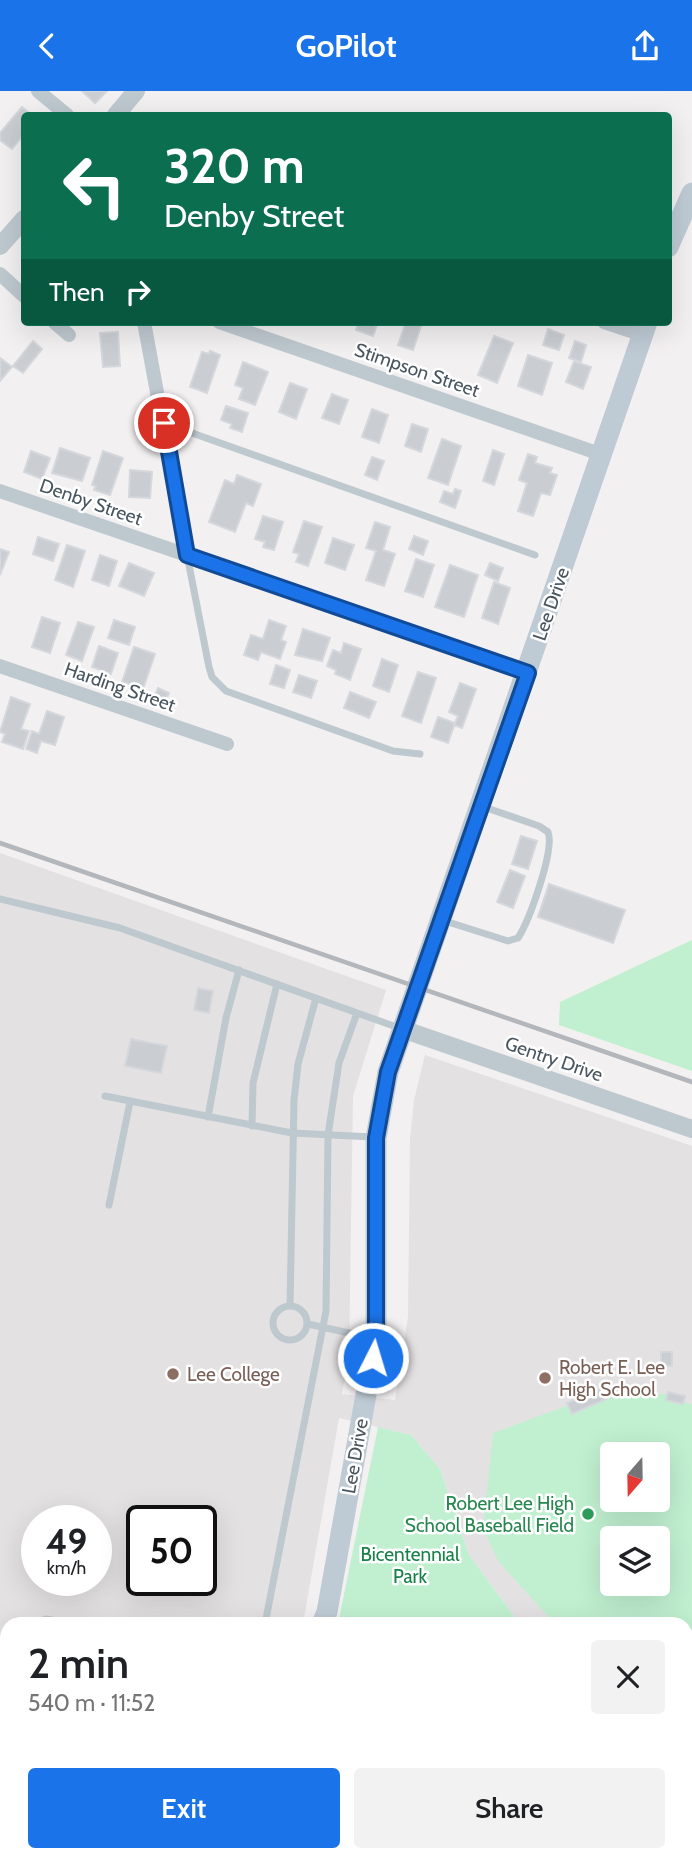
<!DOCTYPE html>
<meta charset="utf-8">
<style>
:root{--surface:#fff;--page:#f2f2f2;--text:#202124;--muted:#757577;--accent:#1a73e8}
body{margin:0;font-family:Cabin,sans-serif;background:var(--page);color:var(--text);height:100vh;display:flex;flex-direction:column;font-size:26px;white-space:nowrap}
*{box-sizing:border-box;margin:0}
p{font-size:23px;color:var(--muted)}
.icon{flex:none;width:38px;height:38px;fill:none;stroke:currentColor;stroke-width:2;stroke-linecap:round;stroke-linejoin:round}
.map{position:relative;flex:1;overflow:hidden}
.side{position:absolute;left:0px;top:1526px;width:693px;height:245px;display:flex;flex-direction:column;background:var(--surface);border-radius:21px 21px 0 0;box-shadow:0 7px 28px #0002}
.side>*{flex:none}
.banner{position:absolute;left:21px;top:21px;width:651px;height:214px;border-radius:7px;box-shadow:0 7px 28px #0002;background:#0b6e4f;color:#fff;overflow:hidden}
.needle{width:46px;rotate:200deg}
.controls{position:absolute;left:600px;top:1351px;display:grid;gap:14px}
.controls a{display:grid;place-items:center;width:70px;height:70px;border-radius:7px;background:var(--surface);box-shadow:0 7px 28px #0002;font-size:35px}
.speed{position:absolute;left:21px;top:1414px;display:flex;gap:14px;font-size:35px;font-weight:700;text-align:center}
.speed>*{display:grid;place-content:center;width:91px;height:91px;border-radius:50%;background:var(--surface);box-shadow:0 7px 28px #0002;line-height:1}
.speed small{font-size:18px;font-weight:400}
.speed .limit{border:4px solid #111;border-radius:10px;background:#fff;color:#111}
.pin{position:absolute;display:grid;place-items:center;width:60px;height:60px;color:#fff;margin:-30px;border:4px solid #fff;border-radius:50%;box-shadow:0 2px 7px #0007}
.me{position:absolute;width:77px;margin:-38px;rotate:5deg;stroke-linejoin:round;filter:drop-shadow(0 0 5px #0008)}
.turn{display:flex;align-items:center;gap:24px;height:147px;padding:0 28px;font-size:32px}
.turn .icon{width:91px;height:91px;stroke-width:2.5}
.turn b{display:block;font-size:49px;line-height:60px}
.then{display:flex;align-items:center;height:66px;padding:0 28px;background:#0003;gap:14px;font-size:26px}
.round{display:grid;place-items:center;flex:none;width:74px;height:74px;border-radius:7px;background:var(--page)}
.head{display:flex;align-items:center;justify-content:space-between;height:119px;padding:0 28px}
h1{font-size:42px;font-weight:600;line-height:52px}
.action{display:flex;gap:14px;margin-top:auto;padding:14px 28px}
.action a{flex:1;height:80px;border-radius:7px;background:var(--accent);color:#fff;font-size:28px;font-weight:600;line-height:80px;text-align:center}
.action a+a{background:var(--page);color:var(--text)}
header{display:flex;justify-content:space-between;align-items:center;height:91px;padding:0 28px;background:var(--accent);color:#fff;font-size:32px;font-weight:600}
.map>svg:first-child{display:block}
.education{fill:#e4e1e3;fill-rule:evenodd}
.green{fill:#c0f0d0;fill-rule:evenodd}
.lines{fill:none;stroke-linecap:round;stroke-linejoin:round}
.stream{stroke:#8ddded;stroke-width:4.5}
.building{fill:#caced3;stroke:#d4d7dc;stroke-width:2}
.service{stroke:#bec8cf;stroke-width:7}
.minor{stroke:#bec8cf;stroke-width:14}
.tertiary{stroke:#bec8cf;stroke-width:18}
.secondary{stroke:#becad4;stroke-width:21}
.rail{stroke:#b3b6bb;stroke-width:4.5}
.route-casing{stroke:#114b97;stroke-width:18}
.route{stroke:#1a73e8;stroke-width:12}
.education-dot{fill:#8d6e63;stroke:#fff;stroke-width:2.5}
.leisure-dot{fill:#2e9e5b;stroke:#fff;stroke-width:2.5}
.labels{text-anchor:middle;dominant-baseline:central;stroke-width:5;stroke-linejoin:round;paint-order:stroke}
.street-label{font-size:19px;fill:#48555e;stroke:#fff}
.education-label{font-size:19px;fill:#785e54;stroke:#fff;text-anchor:start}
.leisure-label{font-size:19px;fill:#27864d;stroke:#fff;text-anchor:end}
.park-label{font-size:19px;fill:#178147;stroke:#fff}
</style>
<header><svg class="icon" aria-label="back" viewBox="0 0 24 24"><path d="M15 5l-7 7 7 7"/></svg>GoPilot<svg class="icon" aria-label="share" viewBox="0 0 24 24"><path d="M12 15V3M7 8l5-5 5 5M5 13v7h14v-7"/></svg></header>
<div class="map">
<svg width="692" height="1771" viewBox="0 0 692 1771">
<rect width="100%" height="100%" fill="#f3f0f1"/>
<path class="education" d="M0 762 386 899 353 1005 349 1263 342 1303 395 1309 408 1226 410 1048 414 1009 425 964 692 1055V1771H549L550 1764H686V1533H520L469 1464 440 1378 411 1344 339 1327 303 1533H7V1764H14L9 1771H0ZM612 1363H658V1409H612ZM37 1430H96V1489H37ZM142 1430H201V1489H142ZM612 1447H658V1493H612Z"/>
<path class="green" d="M692 849V980L559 934 560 911Z
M667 1303 668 1307 692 1313V1559L686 1560V1533H555L498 1470 483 1437 493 1342 569 1314 574 1323 615 1305ZM612 1363H658V1409H612ZM612 1447H658V1493H612Z
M378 1336 411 1344 440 1378 469 1464 520 1533H338Z
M55 1764H550L549 1771H50Z"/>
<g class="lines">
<path class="stream" d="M89 1764 97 1771
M532 1764 533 1771"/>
</g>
<path class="building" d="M82 0H107L95 12Z
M22 16 32 24H24V43L12 58 0 49V42Z
M359 231H378L373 245 356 239Z
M406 231 422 232 413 259 398 254Z
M548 238 564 244 559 259 543 254Z
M118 241 120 275 103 276 100 242Z
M494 245 513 252 497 292 478 284Z
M33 250 42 258 23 282 13 275Z
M575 250 586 254 581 271 569 267Z
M210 260 220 264 207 302 190 296 202 261 209 263Z
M528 264 552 272 542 304 518 295Z
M0 267 12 276 0 290Z
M574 270 591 276 583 298 566 291Z
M243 271 268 281 255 314 239 308 243 297 235 294Z
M290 292 307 298 296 328 279 321Z
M332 303 348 309 339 333 322 327Z
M226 315 248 322 242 341 230 337 232 333 221 329Z
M372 318 388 324 379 352 362 346Z
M412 333 428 338 421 361 405 355Z
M442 348 461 355 448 394 428 387Z
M60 357 90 367 82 390 52 382Z
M493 359 504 363 494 394 483 390Z
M31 360 50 367 42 388 24 381Z
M103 360 123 367 110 404 94 399 96 395 92 394Z
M528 363 537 366 535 372 552 377 550 382 557 384 550 404 541 402 533 425 518 420 527 392 519 389Z
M372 366 384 370 377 389 365 384Z
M130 379 152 381 150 407 129 406Z
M237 384 261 393 253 415 246 412 235 441 209 431 225 389 234 393Z
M455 398 461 400 455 417 440 411 444 400 453 403Z
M263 425 283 431 274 459 263 456 265 451 255 448Z
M304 430 322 436 308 475 296 471 299 463 293 461Z
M375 431 390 436 383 459 395 463 384 495 366 489 376 460 366 457Z
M414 445 428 450 423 464 409 458Z
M38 446 59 453 53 470 33 463Z
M333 447 354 454 345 479 325 472Z
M67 454 85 460 73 496 55 489Z
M0 458 9 461 0 484Z
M100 464 117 470 109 495 92 489Z
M416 468 434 474 423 506 405 500Z
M129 472 154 482 144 505 119 495Z
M490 472 503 477 498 490 485 484Z
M450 474 478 484 464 526 435 516Z
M494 491 510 497 498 533 482 527Z
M42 526 60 532 50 562 32 556Z
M114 529 135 536 129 554 108 547Z
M269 529 286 535 281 549 286 551 280 568 261 561 258 569 244 564 251 544 263 548Z
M78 531 94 536 82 570 66 564Z
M303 538 330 547 322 570 295 564Z
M344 552 361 558 350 589 335 583 336 579 327 575 333 559 341 562Z
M99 555 118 562 111 583 92 576Z
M134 556 155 563 143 598 122 591Z
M382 568 398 574 389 601 373 595Z
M276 574 290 579 284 597 270 593Z
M418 581 436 587 421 632 402 625Z
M299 584 317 590 311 607 293 601Z
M460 592 476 598 462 637 454 634 458 625 449 621Z
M158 597 169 602 163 616 152 611Z
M350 601 376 611 369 627 344 617Z
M11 606 30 613 21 638 29 640 23 658 2 651 5 643 0 641Z
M47 620 64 626 55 654 41 650 37 662 26 658 32 640 39 643Z
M438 626 455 632 448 652 431 646Z
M521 745 537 750 528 778 512 773Z
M510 779 525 785 513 817 497 811Z
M549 793 625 819 613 852 538 826Z
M198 897 213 900 209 922 194 919Z
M131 948 167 955 161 982 125 975Z
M661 1261H672V1275H661Z
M610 1294 615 1304 572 1323 567 1312Z
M668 1301 685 1305 683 1313 666 1309Z
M690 1667 692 1668V1701L686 1698Z"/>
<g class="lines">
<path class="service" d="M164 332 535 464
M187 464 209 576 212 586 226 600 393 660 420 663
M0 808 120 837 402 938
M445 830 508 850 518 847C529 830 555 759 548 741L539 735 481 715
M105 1005 292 1042 373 1046
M208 1026 226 927 239 879
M252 1035 253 992 277 893
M109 1114 130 1011
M273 1232a17 17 0 1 1 34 0a17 17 0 1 1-34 0Z
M290 1215 294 1009 298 973 316 907
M308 1233 372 1247
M32 1533 46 1528 72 1533
M265 1533 326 1220 328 1044 339 972 357 922
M686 1634 692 1629
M686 1747 692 1764"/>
<path class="minor" d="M38 0 67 24
M0 183 24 205
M54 231 69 244
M144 231 187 464
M219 231 603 364
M604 231 643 244
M0 400 528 581
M0 575 227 653"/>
<path class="tertiary" d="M116 24 136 0
M0 155 24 128
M402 938 692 1038"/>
<path class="secondary" d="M668 156 692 102
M322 1533 327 1521 376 1248V1047L388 981 647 231
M27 1771 31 1764"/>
<path class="rail" d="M0 752 692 991"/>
</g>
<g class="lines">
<defs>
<path id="route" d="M164 332 187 464 528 582 388 981 376 1047V1248L373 1267"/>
</defs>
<use href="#route" class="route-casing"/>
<use href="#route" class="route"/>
</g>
<g class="education-dot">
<circle cx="173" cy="1283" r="7"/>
<circle cx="545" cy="1287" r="7"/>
</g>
<circle class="leisure-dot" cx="588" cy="1423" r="7"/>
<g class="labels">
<g class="street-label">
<text transform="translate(417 279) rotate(19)">Stimpson Street</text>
<text transform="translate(91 411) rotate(19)">Denby Street</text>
<text transform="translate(551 513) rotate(-71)">Lee Drive</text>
<text transform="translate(120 596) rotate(19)">Harding Street</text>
<text transform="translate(554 968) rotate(19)">Gentry Drive</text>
<text transform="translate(355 1365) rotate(-80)">Lee Drive</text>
</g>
<g class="education-label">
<text x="559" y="1276">Robert E. Lee<tspan x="559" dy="22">High School</tspan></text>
<text x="187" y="1283">Lee College</text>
</g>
<g class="leisure-label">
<text x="574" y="1412">Robert Lee High<tspan x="574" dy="22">School Baseball Field</tspan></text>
</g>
<g class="park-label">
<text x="410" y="1463">Bicentennial<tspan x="410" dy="22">Park</tspan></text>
</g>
</g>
</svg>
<div class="controls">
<a><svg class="needle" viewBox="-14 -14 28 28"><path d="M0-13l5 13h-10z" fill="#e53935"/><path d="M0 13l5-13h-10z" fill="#757577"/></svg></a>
<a><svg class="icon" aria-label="layers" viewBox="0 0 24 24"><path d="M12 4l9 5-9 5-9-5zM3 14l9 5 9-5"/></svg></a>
</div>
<div class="speed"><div>49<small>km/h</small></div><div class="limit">50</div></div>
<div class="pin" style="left:164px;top:332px;background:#d93025"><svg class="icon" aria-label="arrive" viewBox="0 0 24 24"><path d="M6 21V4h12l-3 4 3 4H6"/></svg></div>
<svg class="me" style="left:373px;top:1267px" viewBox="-20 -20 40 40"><circle r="17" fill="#1a73e8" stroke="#fff" stroke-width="3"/><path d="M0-11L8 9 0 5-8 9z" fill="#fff"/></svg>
<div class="banner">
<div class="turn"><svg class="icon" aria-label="left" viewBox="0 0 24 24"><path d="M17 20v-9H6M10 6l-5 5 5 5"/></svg><div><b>320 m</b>Denby Street</div></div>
<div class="then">Then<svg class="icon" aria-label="right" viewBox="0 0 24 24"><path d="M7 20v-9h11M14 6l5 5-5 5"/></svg></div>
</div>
<section class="side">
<div class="head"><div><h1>2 min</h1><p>540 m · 11:52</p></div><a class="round"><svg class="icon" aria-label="close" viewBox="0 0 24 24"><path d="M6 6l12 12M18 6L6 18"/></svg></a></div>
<div class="action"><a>Exit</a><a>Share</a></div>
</section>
</div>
